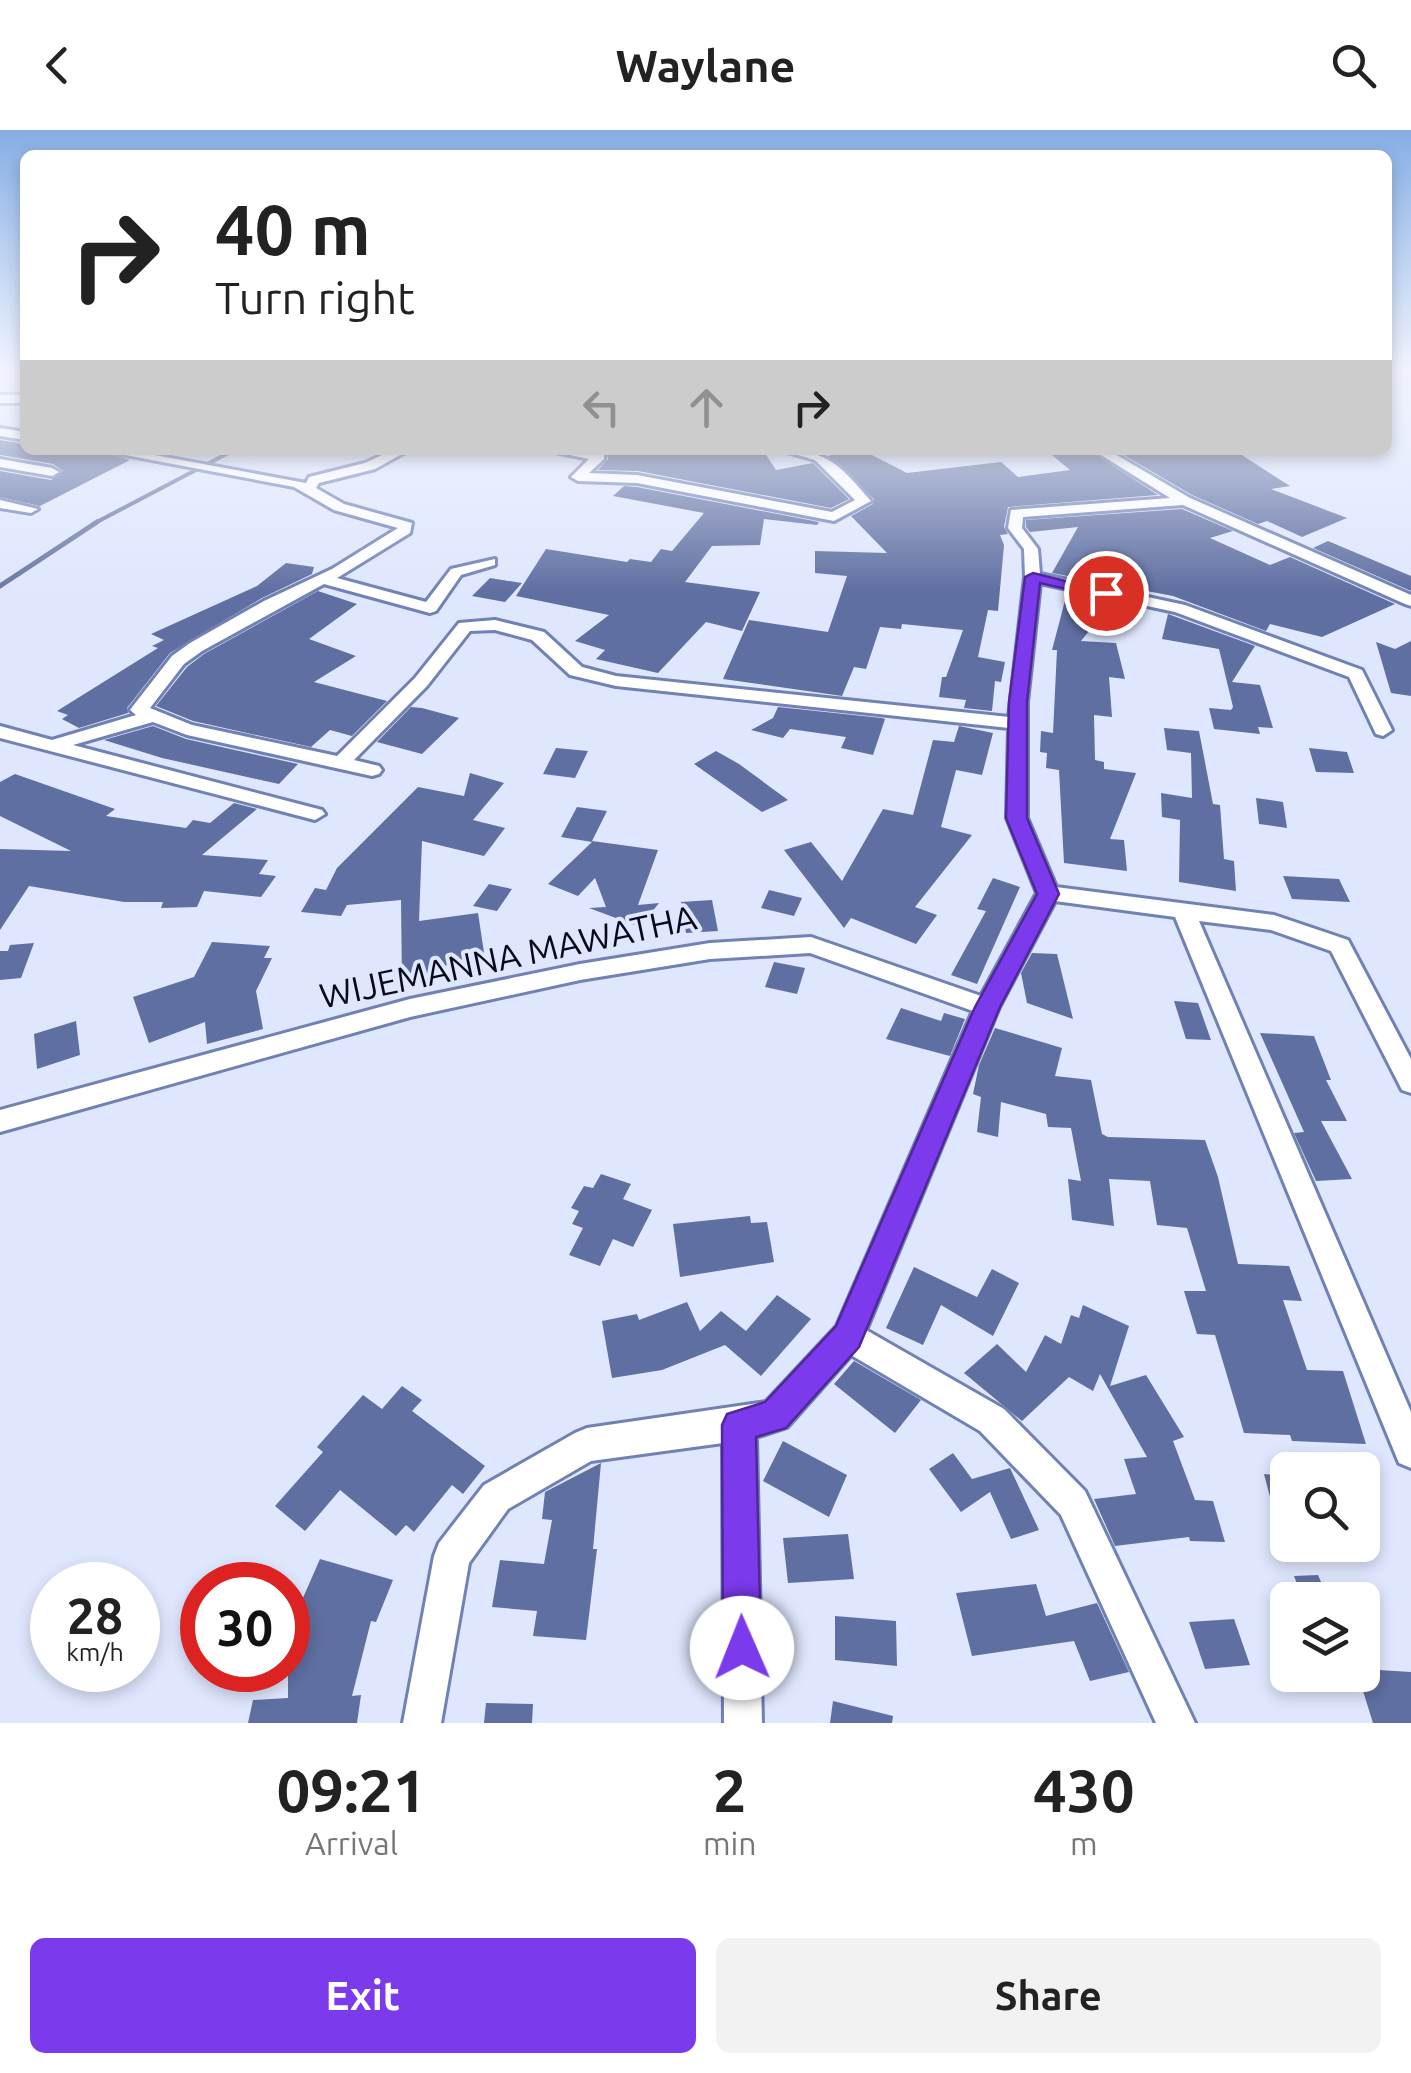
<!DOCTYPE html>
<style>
:root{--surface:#fff;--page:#f2f2f2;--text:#222;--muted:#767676;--accent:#7c3aed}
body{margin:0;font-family:Ubuntu,sans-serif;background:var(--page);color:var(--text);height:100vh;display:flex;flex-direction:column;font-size:38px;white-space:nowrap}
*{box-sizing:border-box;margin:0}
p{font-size:32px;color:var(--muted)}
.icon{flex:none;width:55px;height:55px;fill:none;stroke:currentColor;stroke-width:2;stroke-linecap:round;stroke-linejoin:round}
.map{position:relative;height:1593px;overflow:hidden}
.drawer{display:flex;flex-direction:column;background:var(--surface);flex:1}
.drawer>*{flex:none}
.banner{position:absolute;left:20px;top:20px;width:1372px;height:305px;border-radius:15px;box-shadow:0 5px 15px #0003;background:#fff;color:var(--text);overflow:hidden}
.buttons{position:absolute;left:1270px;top:1322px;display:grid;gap:20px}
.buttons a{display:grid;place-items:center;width:110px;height:110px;border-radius:15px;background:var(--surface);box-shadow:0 5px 15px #0003;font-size:50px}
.speed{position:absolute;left:30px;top:1432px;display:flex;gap:20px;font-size:50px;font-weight:700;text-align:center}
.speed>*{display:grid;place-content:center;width:130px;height:130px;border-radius:50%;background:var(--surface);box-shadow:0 5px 15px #0003;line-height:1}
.speed small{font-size:25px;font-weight:400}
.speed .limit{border:15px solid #d22;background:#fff;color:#111}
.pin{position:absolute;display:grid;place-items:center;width:85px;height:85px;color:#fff;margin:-42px;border:5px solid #fff;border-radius:50%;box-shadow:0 2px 10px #0007}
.me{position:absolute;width:110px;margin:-55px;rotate:359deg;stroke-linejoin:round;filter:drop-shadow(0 0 8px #0008)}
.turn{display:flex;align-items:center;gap:35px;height:210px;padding:0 30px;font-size:45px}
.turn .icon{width:130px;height:130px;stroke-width:2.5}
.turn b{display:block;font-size:70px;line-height:85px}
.lanes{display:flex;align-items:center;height:95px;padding:0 30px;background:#0003;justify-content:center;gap:50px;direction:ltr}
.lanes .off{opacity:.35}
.eta{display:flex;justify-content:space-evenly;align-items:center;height:170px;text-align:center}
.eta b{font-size:60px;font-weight:700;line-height:70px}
.cta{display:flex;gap:20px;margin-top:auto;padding:20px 30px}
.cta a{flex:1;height:115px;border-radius:15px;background:var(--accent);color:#fff;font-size:40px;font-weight:700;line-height:115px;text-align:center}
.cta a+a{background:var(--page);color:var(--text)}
header{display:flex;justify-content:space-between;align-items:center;height:130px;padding:0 30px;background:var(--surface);font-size:45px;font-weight:700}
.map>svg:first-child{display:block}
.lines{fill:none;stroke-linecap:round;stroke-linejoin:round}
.stream-far1{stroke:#6877a4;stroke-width:4}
.stream{stroke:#6877a4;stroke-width:5}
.building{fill:#5f6fa1}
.minor-casing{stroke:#7081b4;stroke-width:6}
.minor{fill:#fff;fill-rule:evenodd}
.route{fill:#7c3aed;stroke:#51269a;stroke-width:2.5}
.labels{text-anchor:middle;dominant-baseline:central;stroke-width:8;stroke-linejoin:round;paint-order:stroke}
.near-street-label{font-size:35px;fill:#060a1c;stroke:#dfe7fe}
</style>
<header><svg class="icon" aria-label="back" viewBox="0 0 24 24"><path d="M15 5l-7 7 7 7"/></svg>Waylane<svg class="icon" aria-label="search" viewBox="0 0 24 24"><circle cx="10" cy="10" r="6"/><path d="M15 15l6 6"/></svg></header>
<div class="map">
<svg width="1411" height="1593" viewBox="0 0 1411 1593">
<rect width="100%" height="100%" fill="#dfe7fe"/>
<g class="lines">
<path class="stream-far1" d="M93 394 234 320"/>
<path class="stream" d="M0 456 97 392"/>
</g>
<path class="building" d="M0 310 25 314V320H95L130 330 40 376 0 367V341L51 350 63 341 53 334 0 325Z
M606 320H763L776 340 813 333 849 369 831 378 638 341 598 340 608 329Z
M850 320H862L907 343 1001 332 1018 347 1070 340 1046 320H1089L1158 365 1008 377 1004 397 1008 404 1000 405 1004 415 998 481 988 480 978 527 1005 532 1001 552 995 551 992 581 964 578 966 570 939 567 942 547H946L963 500 902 494 901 499 880 497 866 539 854 537 842 566 723 549 749 490 828 502 847 446 815 443V421L887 423 851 386 873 374 874 369 828 326Z
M1115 320H1234L1290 356 1271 359 1347 388 1302 407 1267 391 1258 394 1192 365Z
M624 356 637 357 819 392 817 395 764 389 760 415 712 416 685 452 760 462 742 501 706 492 658 543 596 529 605 520 575 511 609 485 516 466 546 419 627 432 630 429 651 432 661 419 672 421 704 383 613 366Z
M1182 379 1233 401 1210 408 1270 435 1290 427 1395 474 1322 507 1270 494 1266 501 1173 466 1052 443 1078 397 1030 402 1026 397V390Z
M1328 411 1411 446V461L1313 418Z
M286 433 314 437 312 444 262 468 170 523 127 578 128 583 79 598 62 589 68 585 57 581 158 518 152 516 164 510 151 504 257 456Z
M490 448 522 453 505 472 472 466Z
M318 461 357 474 309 509 356 526 314 552 387 571 352 606 330 600 311 617 193 591 156 576 187 537 204 524Z
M1067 463 1112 472 1081 511 1116 513 1125 549 1109 547 1112 587 1094 585 1095 630 1104 632V639L1136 643 1110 709 1124 710 1127 741 1064 733 1059 640 1046 638 1047 623 1040 622 1041 601 1053 603 1057 520H1052Z
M1168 484 1255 516 1232 552 1260 555 1273 598 1258 597 1260 604 1214 599 1209 578 1231 580 1233 577 1219 519 1162 509Z
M1411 511V566L1391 563 1376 512 1395 519Z
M411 577 422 578 459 588 422 624 377 612Z
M778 577 882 588 885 589 873 625 841 618 846 607 790 599 783 608 751 600 773 588Z
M153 596 186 609 298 634 279 654 162 628 104 610Z
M959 596 993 603 982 645 956 640 941 697 972 705 915 777 937 785 916 814 851 788 844 798 784 720 811 712 842 751 883 679 913 685 933 610 954 612Z
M1164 598 1199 601 1213 674 1220 675 1224 729 1234 731 1236 761 1179 752 1180 690 1162 687 1161 663 1192 668 1191 623 1167 620Z
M556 618 588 621 575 648 543 644Z
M1309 618 1347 622 1354 643 1316 642Z
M716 621 739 634 788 670 762 682 694 634Z
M470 643 504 653 473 690 505 698 484 726 422 711 419 791 478 783 485 829 443 836 444 847 402 853 401 770 347 775 341 786 301 782 315 758 326 760 337 738 418 657 464 666Z
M15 644 115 679 106 686 186 698 193 690 210 693 234 673 257 679 202 725 268 730 259 744 276 746 261 767 204 761 197 777 161 778 163 772H124L29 756 0 800V719L71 721 0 686V652Z
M1256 668 1283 672 1287 698 1259 694Z
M577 677 607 681 592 711 658 720 638 775 659 773 640 797 589 778 606 777 595 748 578 766 548 754 592 712 561 707Z
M1283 746 1339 749 1350 772 1292 769Z
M993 748 1020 757 977 854 951 845 986 781 977 779Z
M489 754 512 759 497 781 473 776Z
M769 760 802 768 794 786 761 778Z
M712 770 718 801 686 803 681 772Z
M212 812 270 816 264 828H272L256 861 263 899 207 914 205 892 149 913 133 867 194 847Z
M34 813 21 848 0 850V821H8L10 815Z
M1032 823 1057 824 1073 889 1027 873 1021 843Z
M774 832 805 838 797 864 765 857Z
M1174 871 1198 873 1211 910 1186 909Z
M901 878 941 891 944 883 965 889 950 926 886 909Z
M76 891 80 925 37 939 34 904Z
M995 898 1062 918 1055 946 1091 950 1102 1004 1108 1007 1205 1010 1218 1047 1238 1134 1289 1136 1302 1171 1283 1170 1307 1240 1343 1241 1366 1314 1292 1311 1290 1305 1244 1303 1215 1205 1197 1204 1184 1161H1206L1187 1098 1157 1095 1150 1051 1109 1049 1114 1096 1072 1090 1068 1049 1081 1051 1071 998 1048 997 1046 984 1001 972 998 1007 977 1002 981 967 973 964 979 935Z
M1260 903 1314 906 1331 950H1326L1347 991H1321L1352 1049 1316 1051 1294 1003 1304 1002Z
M601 1044 631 1054 623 1069 652 1080 633 1117 613 1109 600 1136 569 1125 583 1098 572 1094 579 1081 571 1078 584 1056 593 1058Z
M750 1086 751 1093 767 1092 774 1132 680 1147 673 1094Z
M914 1137 977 1167 992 1139 1019 1153 993 1206 941 1175 923 1215 886 1198Z
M777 1165 811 1189 761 1246 725 1215 662 1240 612 1248 602 1191 637 1184 639 1190 687 1172 700 1201 721 1181 746 1201Z
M1083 1175 1129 1196 1110 1256 1146 1245 1184 1307 1173 1311 1195 1370 1213 1371 1225 1412 1190 1411 1189 1407 1115 1416 1094 1369 1136 1364 1124 1329 1147 1327 1100 1244 1093 1261 1069 1247 1022 1291 964 1243 997 1214 1026 1242 1045 1205 1061 1214 1071 1185 1079 1188Z
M854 1231 921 1270 895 1303 834 1254Z
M402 1256 422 1270 412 1281 485 1336 463 1364 452 1355 414 1402 406 1395 396 1406 340 1360 305 1401 275 1376 323 1322 317 1317 363 1265 382 1279Z
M783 1311 847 1345 829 1387 763 1351Z
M953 1323 972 1349 1010 1338 1039 1400 1011 1409 990 1362 961 1382 929 1339Z
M601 1333 593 1419H597L586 1510 533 1506 537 1481 492 1477 500 1430 544 1434 552 1390 542 1389 545 1362Z
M1264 1344 1288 1346V1408L1281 1409Z
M848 1404 854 1449 788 1453 783 1408Z
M320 1429 393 1450 376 1492 371 1491 352 1566 361 1565 357 1593H248L253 1570 288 1568V1486H295Z
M1318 1445 1329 1470H1303L1294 1446Z
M1036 1454 1046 1486 1097 1473 1129 1542 1090 1551 1074 1511 972 1526 956 1463Z
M835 1486 896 1491 897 1536 835 1530Z
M1234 1489 1250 1535 1205 1539 1189 1492Z
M1362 1539 1411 1542V1593H1373L1358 1545H1362Z
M833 1571 893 1586 892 1593H830Z
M486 1573 533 1574 532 1593H484Z"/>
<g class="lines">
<defs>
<path id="minor" d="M0 265H25V273H0Z
M0 298 25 302V310L0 306Z
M99 320H127L306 353 309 347 365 333 393 320H409L375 339 319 353 316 358 344 374 412 393 410 403 337 448 426 472 451 439 495 429V435L461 445 436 481 430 483 324 454 202 521 184 534 150 578 192 595 337 626 415 548 459 493 495 490 544 502 582 537 616 546 1009 587 1025 447 1024 419 1008 398 1011 380 1170 368 1093 320H1108L1190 368 1411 465V476L1405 474 1183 375 1023 387 1022 398 1038 419 1040 444 1185 475 1362 540 1392 600 1383 606 1376 604 1349 547 1175 482 1040 453 1027 572V688L1056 757 1274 785 1348 810 1411 929V963L1402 960 1331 821 1271 800 1199 791 1411 1282V1338L1399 1333 1175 787 1055 771 999 877 866 1200 1004 1279 1085 1361 1195 1593H1156L1061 1385 980 1301 851 1225 787 1297 756 1307 762 1593H724L723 1313 591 1331 508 1379 469 1433 441 1593H403L434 1426 439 1413 484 1355 575 1303 587 1298 766 1272 837 1196 973 881 810 823 710 829 580 850 410 887 0 1002V980L410 869 580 834 710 813 811 807 981 866 1037 763 1007 688 1009 598 616 556 570 545 532 510 495 500 470 501 427 556 354 630 379 636 382 640 379 644 372 646 187 605 153 592 73 615 322 680 325 684 315 690 0 608V596L52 610 136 585 130 580 133 576 172 526 190 513 264 471 332 439 398 398 334 380 294 357Z
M546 320 604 323V329L589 343 637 345 832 382 855 370 815 330 781 320C829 320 840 336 871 371L834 391 637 353 578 351 571 347 589 329Z
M0 329 52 338 59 342 52 346 0 337Z
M0 370 38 379 31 383 0 378Z"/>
</defs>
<use href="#minor" class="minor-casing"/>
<use href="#minor" class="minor"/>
</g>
<linearGradient id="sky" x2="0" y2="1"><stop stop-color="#85aee4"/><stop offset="0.52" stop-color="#f1f4ff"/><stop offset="1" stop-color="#f1f4ff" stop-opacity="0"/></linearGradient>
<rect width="1411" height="462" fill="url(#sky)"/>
<path class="route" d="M1033 443 1114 463 1106 468 1040 453 1027 572V688L1059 764 1000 877 859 1217 786 1298 756 1307 761 1518 756 1532 742 1537 729 1532 723 1518 722 1295 727 1284 765 1272 836 1196 975 877 1037 764 1006 688 1009 572 1025 447Z"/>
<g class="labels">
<g class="near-street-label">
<text transform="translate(508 826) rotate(-12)">WIJEMANNA MAWATHA</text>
</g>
</g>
</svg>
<div class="buttons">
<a><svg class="icon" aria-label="search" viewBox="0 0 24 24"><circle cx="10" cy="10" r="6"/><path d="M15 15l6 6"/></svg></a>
<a><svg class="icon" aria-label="layers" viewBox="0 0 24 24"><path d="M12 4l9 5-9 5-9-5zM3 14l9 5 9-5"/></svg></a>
</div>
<div class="speed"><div>28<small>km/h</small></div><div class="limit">30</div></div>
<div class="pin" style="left:1106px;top:463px;background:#d93025"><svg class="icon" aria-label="arrive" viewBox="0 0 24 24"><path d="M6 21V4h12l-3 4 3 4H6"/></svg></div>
<svg class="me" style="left:742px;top:1518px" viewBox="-20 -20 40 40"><circle r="19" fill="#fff"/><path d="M0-13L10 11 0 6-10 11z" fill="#7c3aed"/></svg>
<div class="banner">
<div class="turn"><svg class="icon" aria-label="right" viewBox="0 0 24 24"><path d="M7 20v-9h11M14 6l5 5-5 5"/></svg><div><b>40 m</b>Turn right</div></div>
<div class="lanes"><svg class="icon off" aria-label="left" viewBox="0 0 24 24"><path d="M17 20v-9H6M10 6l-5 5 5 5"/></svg><svg class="icon off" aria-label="ahead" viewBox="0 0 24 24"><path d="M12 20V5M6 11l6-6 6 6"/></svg><svg class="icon" aria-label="right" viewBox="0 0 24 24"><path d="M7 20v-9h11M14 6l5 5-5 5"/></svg></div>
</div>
</div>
<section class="drawer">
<div class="eta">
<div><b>09:21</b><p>Arrival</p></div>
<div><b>2</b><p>min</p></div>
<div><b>430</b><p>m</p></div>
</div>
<div class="cta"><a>Exit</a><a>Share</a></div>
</section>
